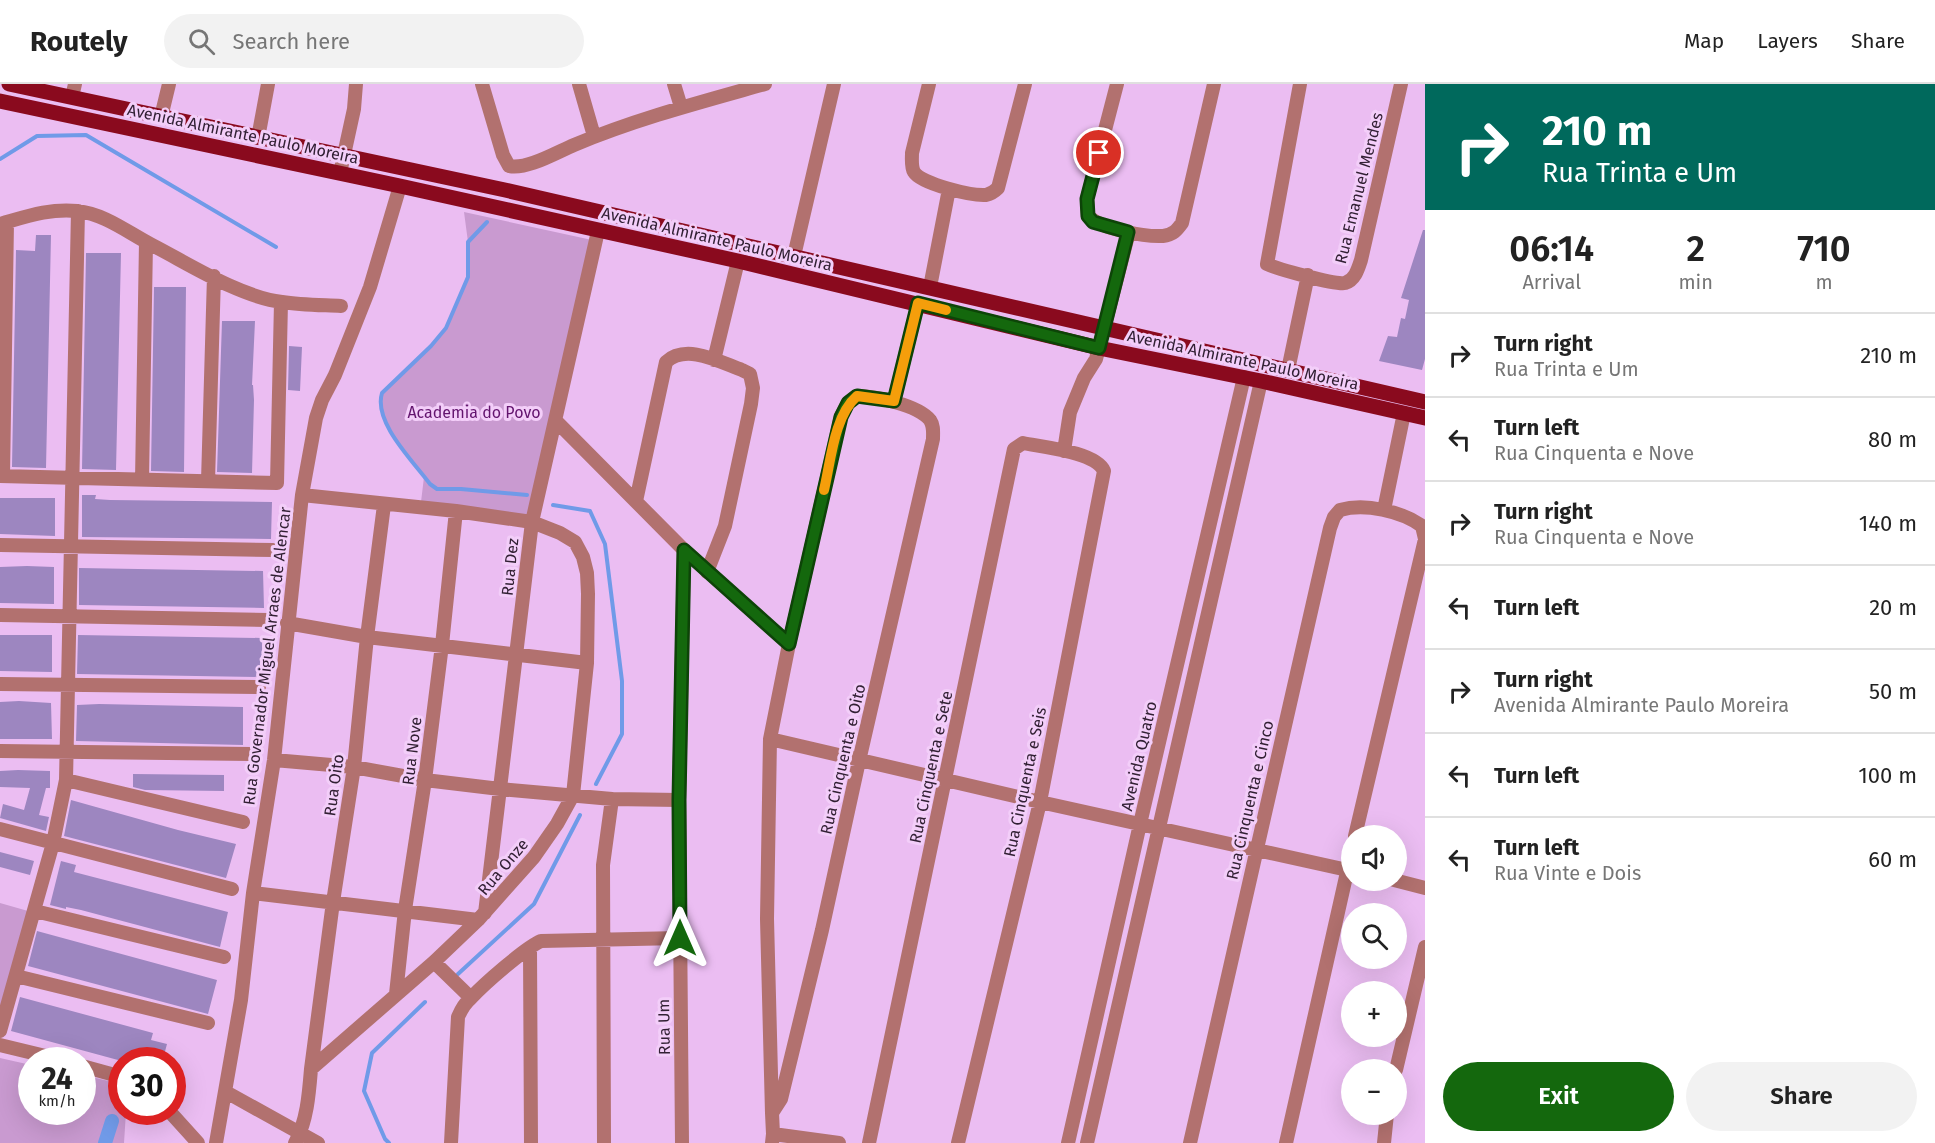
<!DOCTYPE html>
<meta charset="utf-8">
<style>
:root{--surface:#fff;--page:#f2f2f2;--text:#222;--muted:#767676;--line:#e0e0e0;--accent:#14680d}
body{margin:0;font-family:"Fira Sans",sans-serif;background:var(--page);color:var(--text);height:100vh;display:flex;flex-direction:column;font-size:22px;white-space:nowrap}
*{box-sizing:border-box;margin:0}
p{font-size:20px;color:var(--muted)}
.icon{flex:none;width:33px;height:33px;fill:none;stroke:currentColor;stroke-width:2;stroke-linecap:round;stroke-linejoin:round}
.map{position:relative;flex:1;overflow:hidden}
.sheet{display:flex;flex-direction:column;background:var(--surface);width:510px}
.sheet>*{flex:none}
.guide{background:#00695c;color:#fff;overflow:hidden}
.tools{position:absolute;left:1341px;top:741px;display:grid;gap:12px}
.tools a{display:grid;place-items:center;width:66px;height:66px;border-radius:50%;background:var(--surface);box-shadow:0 6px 24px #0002;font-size:30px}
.speed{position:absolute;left:18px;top:963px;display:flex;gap:12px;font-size:30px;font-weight:700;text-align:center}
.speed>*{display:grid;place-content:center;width:78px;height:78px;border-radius:50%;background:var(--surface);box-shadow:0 6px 24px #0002;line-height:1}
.speed small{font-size:15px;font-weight:400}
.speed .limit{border:9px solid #d22;background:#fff;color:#111}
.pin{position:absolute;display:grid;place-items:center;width:51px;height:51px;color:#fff;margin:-26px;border:3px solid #fff;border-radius:50%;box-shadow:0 2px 6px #0007}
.me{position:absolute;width:66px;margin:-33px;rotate:0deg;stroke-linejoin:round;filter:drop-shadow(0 0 4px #0008)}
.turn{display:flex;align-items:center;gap:21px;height:126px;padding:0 18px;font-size:27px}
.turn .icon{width:78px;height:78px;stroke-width:2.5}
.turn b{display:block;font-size:42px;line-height:51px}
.eta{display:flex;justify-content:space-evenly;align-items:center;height:102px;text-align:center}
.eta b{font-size:36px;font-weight:600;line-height:42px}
.button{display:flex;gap:12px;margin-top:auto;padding:12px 18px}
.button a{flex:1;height:69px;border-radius:36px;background:var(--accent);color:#fff;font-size:24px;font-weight:600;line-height:69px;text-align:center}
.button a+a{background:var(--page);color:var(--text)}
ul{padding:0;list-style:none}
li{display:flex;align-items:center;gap:18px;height:84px;padding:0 18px;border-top:2px solid var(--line)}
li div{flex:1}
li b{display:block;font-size:22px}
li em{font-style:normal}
header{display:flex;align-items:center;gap:36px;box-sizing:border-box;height:84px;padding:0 30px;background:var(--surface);border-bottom:2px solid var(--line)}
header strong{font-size:28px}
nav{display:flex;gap:33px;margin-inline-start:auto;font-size:21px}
.search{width:420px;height:54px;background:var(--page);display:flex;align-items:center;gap:15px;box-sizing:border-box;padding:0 21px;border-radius:33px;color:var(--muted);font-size:22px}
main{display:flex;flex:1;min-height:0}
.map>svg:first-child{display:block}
.green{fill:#c99ad0}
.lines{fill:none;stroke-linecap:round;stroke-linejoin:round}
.stream{stroke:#709ae8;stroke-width:4}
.canal{stroke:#709ae8;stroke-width:14}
.building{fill:#9d86c0}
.minor{stroke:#b2716f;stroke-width:14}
.major{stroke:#8a0a1e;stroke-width:15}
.route-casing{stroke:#0d4408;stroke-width:15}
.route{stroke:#14680d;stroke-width:10}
.slow{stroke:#f59e0b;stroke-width:10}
.labels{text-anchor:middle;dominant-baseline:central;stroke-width:6;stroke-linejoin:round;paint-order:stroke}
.street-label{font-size:16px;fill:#322034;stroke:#f3cef9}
.park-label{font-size:16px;fill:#63146e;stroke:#f3cef9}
</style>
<header>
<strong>Routely</strong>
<div class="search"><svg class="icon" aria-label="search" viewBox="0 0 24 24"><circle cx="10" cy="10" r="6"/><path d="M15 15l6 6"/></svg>Search here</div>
<nav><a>Map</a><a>Layers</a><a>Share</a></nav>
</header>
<main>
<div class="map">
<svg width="1425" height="1059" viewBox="0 0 1425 1059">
<rect width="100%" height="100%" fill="#ebbdf2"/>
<path class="green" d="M464 128 592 156 529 433 421 418 424 393C408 370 372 339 382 309L431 262 446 244 455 226 468 193V158Z
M0 819 28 827 0 935Z
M0 974 31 981 32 1028H82L83 991 121 1000 122 1028H126L124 1059H0Z"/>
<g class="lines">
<path class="stream" d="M0 75 37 52 86 51 276 163
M487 138 468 158V193L446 244 431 262 382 309C373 338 413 377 430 400L437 405H461L527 411
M553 421 590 427 605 460 622 597V650L596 700
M458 890 534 820 580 731
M389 1059 385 1055 364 1007 372 969 425 918"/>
<path class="canal" d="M105 1059 112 1037"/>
</g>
<path class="building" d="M1423 146H1425V275L1422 286 1379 277 1388 252 1397 253 1401 234 1405 235 1409 216 1401 214Z
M36 151H51L46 384 12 383 16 166 35 167Z
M86 169H121L116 386 82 385Z
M154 203H186L184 388 151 387Z
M222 237H255L252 301H253L254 316 252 389 217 388Z
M289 262 302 263 300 307 288 306Z
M82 411H96L95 415 110 416 272 418 271 455 82 453Z
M0 414H55V452L0 450Z
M27 482 54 483V520L0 519V483Z
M79 484 263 487 264 524 79 521Z
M0 551H52V588L0 587Z
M78 551 262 554V593L77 590Z
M19 617 51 619 52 655H0V618Z
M99 620 243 623V661L76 657 77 621Z
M18 686 50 687V704H46L39 731 49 733 46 747 0 734 3 720 24 726 30 704 0 703V687Z
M133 690 224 691V707L145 706 133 703Z
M71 716 178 746 236 760 226 794 64 752Z
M0 768 34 777 30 791 0 783Z
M61 777 76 781 74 788 228 828 220 863 81 826 66 823V825L50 821Z
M37 847 217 896 208 930 28 882Z
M20 913 153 949 151 956 167 960 163 975 147 971 146 976H118L11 947Z"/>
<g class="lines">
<path class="minor" d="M482 0 503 71 509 82
M579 0 594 52
M674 0 681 23
M929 0 912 69C912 75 911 83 914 88 921 100 972 112 986 111 990 110 995 107 998 104L1025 0
M1117 0 1087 115 1088 132C1101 145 1145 153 1163 152 1173 151 1177 146 1182 139L1214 0
M1300 0 1267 180C1277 185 1335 201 1345 199 1355 196 1358 185 1361 176L1401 0
M72 13 75 0
M161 33 169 0
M258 54 268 0
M509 82C527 86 557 68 574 61 636 35 701 18 765 0
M340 89 354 25 356 0
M0 140C25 133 50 124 77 127 105 130 127 148 152 161 189 180 240 213 282 218 301 221 322 221 341 222
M794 172 834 0
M930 203 949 105
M714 276 738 177
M1288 286 1308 191
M894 317 918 219
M555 336 684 466 789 560
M1064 367 1070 328 1084 294 1096 275 1129 148
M0 392 277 399 281 218
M3 392 7 138
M142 396 146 158
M208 397 214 192
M636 417 666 278C686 259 720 278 742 286L750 290 753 304 751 320 725 442 707 488
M1384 426 1404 329
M0 461 273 466
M0 531 268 536
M287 539 367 553 587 579
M0 600 259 603
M770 655 1040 718 1352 787
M0 667 251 670
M274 676 354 683 425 696 500 705 612 715 679 716
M66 696 243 738
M0 745 232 805
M1394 796 1425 804
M253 809 478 836
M35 827 224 873
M485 829 532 438 598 147
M530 864 531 1059
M434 878 471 914
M16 892 208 939
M396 910 405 826 425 696 442 561 456 427
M0 947 53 759 66 696 78 127
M0 961 62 976
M82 982 122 993
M311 985 333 818 354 683 367 553 384 421
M1396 986 1425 863
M226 1008 318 1059
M170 1028 198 1059
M773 1050 839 1059
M216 1059 241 916 253 809 274 676 302 411 316 334 322 316 335 291 370 203 400 102
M295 1059C307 1037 309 1010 311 985L434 878 478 836 534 773 557 740 573 711 587 579 588 510 587 489 583 473 575 458 560 449 532 438 456 427 302 411
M451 1059 458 933C461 926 465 919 471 914 484 900 525 864 541 857L680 854
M604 1059 603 781 612 715
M682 1059 679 716 684 466
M772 1059 773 1050 772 1029 781 1015 822 846 859 677 933 355C933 348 934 342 930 336 918 321 875 312 857 312L848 319 841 332 789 560 770 655 767 835 772 1029
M869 1059 1014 365 1023 359C1042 363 1096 368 1104 387L1040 718 958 1059
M1068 1059 1140 740 1244 293
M1087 1059 1261 297
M1190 1059 1330 444 1334 433 1340 426C1365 419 1401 427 1422 442L1425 455 1355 752
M1286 1059 1352 766
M1384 1059 1387 1030"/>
<path class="major" d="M9 0 505 106 1425 318
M0 17 400 102 738 177 1099 264 1261 297 1425 334"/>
</g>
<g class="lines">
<defs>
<path id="route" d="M680 854 679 716 684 466 789 560 841 333 848 319 857 312 894 317 918 219 1099 264 1128 148 1093 138 1088 132 1087 115 1099 69"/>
</defs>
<use href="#route" class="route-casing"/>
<use href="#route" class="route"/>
<path class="slow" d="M824 406C831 376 834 332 857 312L894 317 918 219 946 226"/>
</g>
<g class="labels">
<g class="street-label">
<text transform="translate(243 50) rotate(12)">Avenida Almirante Paulo Moreira</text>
<text transform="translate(1359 104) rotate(-76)">Rua Emanuel Mendes</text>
<text transform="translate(717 155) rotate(13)">Avenida Almirante Paulo Moreira</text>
<text transform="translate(1243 276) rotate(12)">Avenida Almirante Paulo Moreira</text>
<text transform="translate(510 483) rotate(-84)">Rua Dez</text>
<text transform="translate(267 572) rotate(-83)">Rua Governador Miguel Arraes de Alencar</text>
<text transform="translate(412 667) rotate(-83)">Rua Nove</text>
<text transform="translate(1139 672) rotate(-77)">Avenida Quatro</text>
<text transform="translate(843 675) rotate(-77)">Rua Cinquenta e Oito</text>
<text transform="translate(931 683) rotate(-78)">Rua Cinquenta e Sete</text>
<text transform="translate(1025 698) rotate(-78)">Rua Cinquenta e Seis</text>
<text transform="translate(334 701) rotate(-82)">Rua Oito</text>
<text transform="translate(1250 716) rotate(-77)">Rua Cinquenta e Cinco</text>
<text transform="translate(503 783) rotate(-50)">Rua Onze</text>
<text transform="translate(664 943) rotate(-91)">Rua Um</text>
</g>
<g class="park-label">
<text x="474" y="328">Academia do Povo</text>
</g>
</g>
</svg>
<div class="tools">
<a><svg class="icon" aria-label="sound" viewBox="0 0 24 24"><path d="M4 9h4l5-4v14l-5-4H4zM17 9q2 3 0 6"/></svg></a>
<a><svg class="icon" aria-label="search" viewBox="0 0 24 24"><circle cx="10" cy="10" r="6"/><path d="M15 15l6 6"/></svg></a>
<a>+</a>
<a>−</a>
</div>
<div class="speed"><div>24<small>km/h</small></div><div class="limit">30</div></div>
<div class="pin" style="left:1099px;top:69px;background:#d93025"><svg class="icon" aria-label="arrive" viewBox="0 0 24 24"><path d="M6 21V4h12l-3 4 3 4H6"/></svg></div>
<svg class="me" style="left:680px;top:854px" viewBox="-20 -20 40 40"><path d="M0-17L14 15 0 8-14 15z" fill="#14680d" stroke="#fff" stroke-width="4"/></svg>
</div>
<section class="sheet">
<div class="guide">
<div class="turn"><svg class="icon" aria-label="right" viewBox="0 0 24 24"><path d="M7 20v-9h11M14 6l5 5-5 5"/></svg><div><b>210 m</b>Rua Trinta e Um</div></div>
</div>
<div class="eta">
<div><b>06:14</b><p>Arrival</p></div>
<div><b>2</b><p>min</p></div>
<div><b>710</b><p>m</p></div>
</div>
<ul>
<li><svg class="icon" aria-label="right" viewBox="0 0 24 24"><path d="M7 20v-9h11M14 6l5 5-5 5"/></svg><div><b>Turn right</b><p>Rua Trinta e Um</p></div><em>210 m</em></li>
<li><svg class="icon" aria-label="left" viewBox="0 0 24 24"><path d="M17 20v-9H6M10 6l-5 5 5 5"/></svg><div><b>Turn left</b><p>Rua Cinquenta e Nove</p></div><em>80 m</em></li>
<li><svg class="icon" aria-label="right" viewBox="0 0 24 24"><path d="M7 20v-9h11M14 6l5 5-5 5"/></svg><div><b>Turn right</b><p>Rua Cinquenta e Nove</p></div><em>140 m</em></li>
<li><svg class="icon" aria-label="left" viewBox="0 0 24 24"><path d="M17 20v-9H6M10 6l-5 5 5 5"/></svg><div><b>Turn left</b></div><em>20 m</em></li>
<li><svg class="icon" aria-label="right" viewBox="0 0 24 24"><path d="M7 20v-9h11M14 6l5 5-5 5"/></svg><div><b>Turn right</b><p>Avenida Almirante Paulo Moreira</p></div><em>50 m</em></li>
<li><svg class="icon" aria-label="left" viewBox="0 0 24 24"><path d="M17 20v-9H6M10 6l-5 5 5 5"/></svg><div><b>Turn left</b></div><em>100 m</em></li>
<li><svg class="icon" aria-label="left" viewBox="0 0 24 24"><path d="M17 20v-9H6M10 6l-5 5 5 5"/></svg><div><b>Turn left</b><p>Rua Vinte e Dois</p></div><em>60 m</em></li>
</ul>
<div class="button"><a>Exit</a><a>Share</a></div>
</section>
</main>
